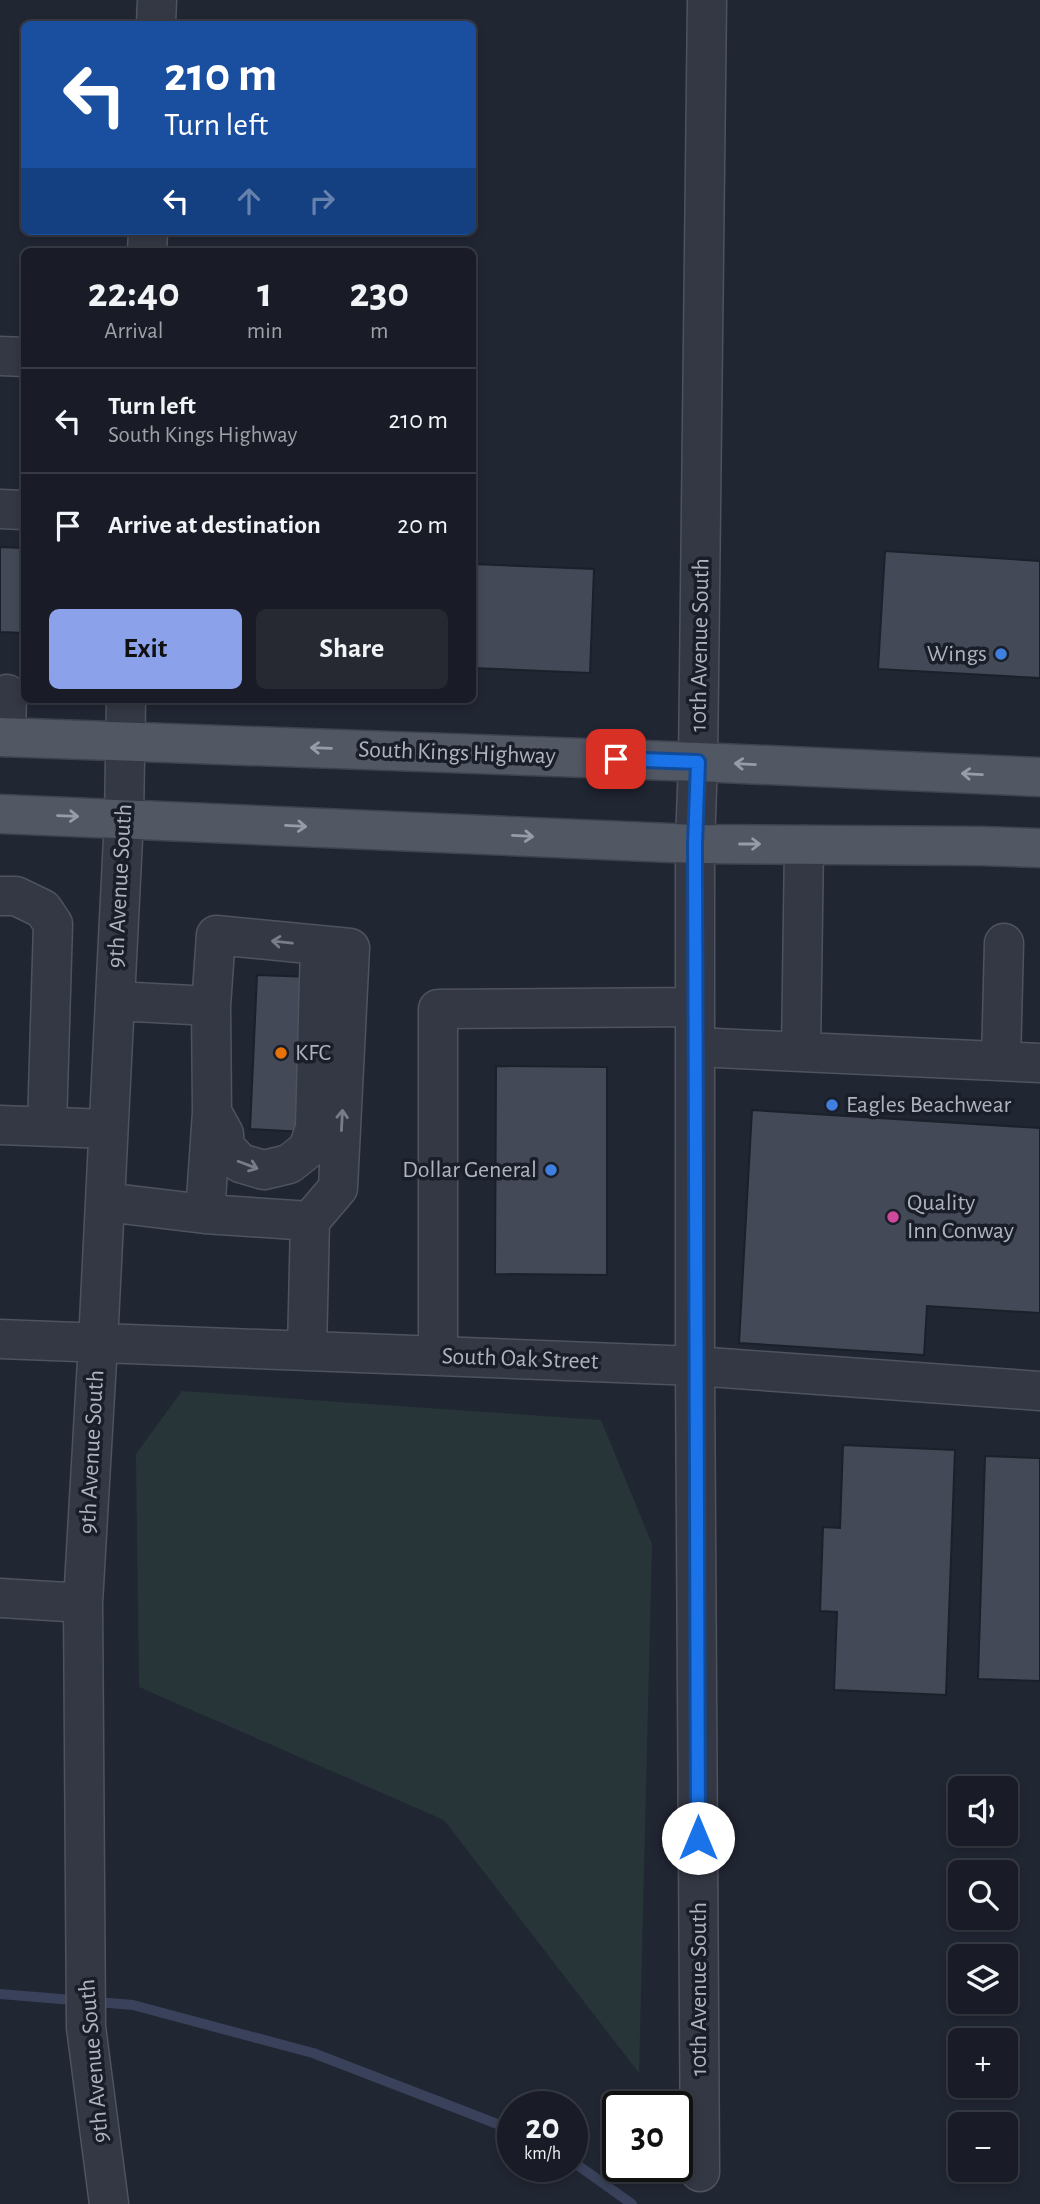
<!DOCTYPE html>
<meta charset="utf-8">
<style>
:root{--surface:#191c26;--page:#262932;--text:#f1f3f6;--muted:#9fa1a7;--line:#373a43;--accent:#8ba1e9}
body{margin:0;font-family:"Alegreya Sans",sans-serif;background:var(--page);color:var(--text);height:100vh;display:flex;flex-direction:column;font-size:26px;white-space:nowrap}
*{box-sizing:border-box;margin:0}
p{font-size:23px;color:var(--muted)}
.icon{flex:none;width:38px;height:38px;fill:none;stroke:currentColor;stroke-width:2;stroke-linecap:round;stroke-linejoin:round}
.map{position:relative;flex:1;overflow:hidden}
.details{position:absolute;left:21px;top:248px;width:455px;height:455px;display:flex;flex-direction:column;background:var(--surface);border-radius:10px;box-shadow:0 4px 10px #0003,0 0 0 2px var(--line)}
.details>*{flex:none}
.top-card{position:absolute;left:21px;top:21px;width:455px;height:214px;border-radius:10px;box-shadow:0 4px 10px #0003,0 0 0 2px var(--line);background:#1a4fa0;color:#fff;overflow:hidden}
.buttons{position:absolute;left:948px;top:1776px;display:grid;gap:14px}
.buttons a{display:grid;place-items:center;width:70px;height:70px;border-radius:10px;background:var(--surface);box-shadow:0 4px 10px #0003,0 0 0 2px var(--line);font-size:35px}
.speed{position:absolute;left:497px;top:2091px;display:flex;gap:14px;font-size:35px;font-weight:700;text-align:center}
.speed>*{display:grid;place-content:center;width:91px;height:91px;border-radius:50%;background:var(--surface);box-shadow:0 4px 10px #0003,0 0 0 2px var(--line);line-height:1}
.speed small{font-size:18px;font-weight:400}
.speed .limit{border:4px solid #111;border-radius:10px;background:#fff;color:#111}
.pin{position:absolute;display:grid;place-items:center;width:60px;height:60px;color:#fff;margin:-30px;border-radius:14px;box-shadow:0 4px 10px #0006}
.me{position:absolute;width:77px;margin:-38px;rotate:0deg;stroke-linejoin:round;filter:drop-shadow(0 0 5px #0008)}
.turn{display:flex;align-items:center;gap:24px;height:147px;padding:0 28px;font-size:32px}
.turn .icon{width:91px;height:91px;stroke-width:2.5}
.turn b{display:block;font-size:49px;line-height:60px}
.lanes{display:flex;align-items:center;height:66px;padding:0 28px;background:#0003;justify-content:center;gap:35px;direction:ltr}
.lanes .off{opacity:.35}
.eta{display:flex;justify-content:space-evenly;align-items:center;height:119px;text-align:center}
.eta b{font-size:42px;font-weight:600;line-height:49px}
.primary-button{display:flex;gap:14px;margin-top:auto;padding:14px 28px}
.primary-button a{flex:1;height:80px;border-radius:10px;background:var(--accent);color:#111;font-size:28px;font-weight:600;line-height:80px;text-align:center}
.primary-button a+a{background:var(--page);color:var(--text)}
ul{padding:0;list-style:none}
li{display:flex;align-items:center;gap:21px;height:105px;padding:0 28px;border-top:2px solid var(--line)}
li div{flex:1}
li b{display:block;font-size:26px}
li em{font-style:normal}
.map>svg:first-child{display:block}
.green{fill:#273538}
.lines{fill:none;stroke-linecap:round;stroke-linejoin:round}
.stream{stroke:#39425a;stroke-width:10}
.building{fill:#434957;stroke:#1c202a;stroke-width:2}
.minor-casing{stroke:#4f535e;stroke-width:41}
.major-casing{stroke:#3e424d;stroke-width:41}
.minor{stroke:#343844;stroke-width:38}
.major{stroke:#525764;stroke-width:38}
.oneway{stroke:#979ca9}
.oneway2{stroke:#777c88}
.route-casing{stroke:#114b97;stroke-width:18}
.route{stroke:#1a73e8;stroke-width:12}
.shop-dot{fill:#3f7fe0;stroke:#1a1e28;stroke-width:2.5}
.food-dot{fill:#e8710a;stroke:#1a1e28;stroke-width:2.5}
.hotel-dot{fill:#d1479c;stroke:#1a1e28;stroke-width:2.5}
.labels{text-anchor:middle;dominant-baseline:central;stroke-width:7;stroke-linejoin:round;paint-order:stroke}
.street-label{font-size:24px;fill:#aeb3c0;stroke:#1a1e28}
.poi-label{font-size:24px;fill:#aeb3c0;stroke:#1a1e28;text-anchor:start}
</style>
<div class="map">
<svg width="1040" height="2204" viewBox="0 0 1040 2204">
<rect width="100%" height="100%" fill="#212633"/>
<path class="green" d="M182 1391 601 1420 652 1544 639 2073 444 1820 139 1687 136 1454Z"/>
<g class="lines">
<path class="stream" d="M0 1994 133 2005 313 2053 513 2130
M572 2161 632 2204"/>
</g>
<path class="building" d="M0 547 24 548V633L0 632Z
M885 551 1040 561V678L878 669Z
M472 564 594 569 590 673 472 668Z
M257 975 312 977 305 1132 250 1129Z
M496 1066 607 1067V1275L495 1274Z
M752 1110 1040 1128V1313L927 1306 924 1355 739 1343Z
M843 1445 955 1450 946 1695 834 1690 837 1612 820 1611 823 1527 840 1528Z
M985 1456 1040 1458V1681L978 1679Z"/>
<g class="lines">
<defs>
<path id="minor" d="M156 24 157 0
M147 252 148 231
M0 356 24 357
M0 509 24 510
M6 737 7 694
M0 896H16L43 909 53 924 47 1126
M115 1001 211 1006
M695 1047 1040 1063
M801 1052 804 845
M1001 1061 1004 943
M213 1114 224 1134 225 1147 240 1163 264 1170 289 1164 308 1149 315 1128 320 945
M0 1125 108 1129
M105 1202 205 1214 310 1221
M205 1214 212 1112 211 1006 216 935 350 948 338 1188 310 1221 307 1351
M0 1339 695 1366 1040 1391
M438 1356V1009L695 1007
M0 1598 83 1603
M700 2172 695 1366V844L698 762 707 0
M109 2204 86 2027 83 1603 98 1343 124 818 126 700"/>
<path id="major" d="M0 737 698 762 1040 777
M0 814 695 844 981 846 1040 848"/>
</defs>
<use href="#minor" class="minor-casing"/>
<use href="#major" class="major-casing"/>
<use href="#minor" class="minor"/>
<use href="#major" class="major"/>
</g>
<defs><path id="oneway-shaft" d="M-6 0H5M1.5-3L5.5 0L1.5 3" fill="none" stroke-width="1.6" stroke-linecap="round" stroke-linejoin="round" transform="scale(1.75)"/></defs>
<g class="oneway">
<use href="#oneway-shaft" transform="translate(321 748) rotate(-178)"/>
<use href="#oneway-shaft" transform="translate(745 764) rotate(-177)"/>
<use href="#oneway-shaft" transform="translate(972 774) rotate(-177)"/>
<use href="#oneway-shaft" transform="translate(68 816) rotate(2)"/>
<use href="#oneway-shaft" transform="translate(296 826) rotate(3)"/>
<use href="#oneway-shaft" transform="translate(523 836) rotate(3)"/>
<use href="#oneway-shaft" transform="translate(750 844)"/>
</g>
<g class="oneway2">
<use href="#oneway-shaft" transform="translate(282 942) rotate(-174)"/>
<use href="#oneway-shaft" transform="translate(342 1120) rotate(-87)"/>
<use href="#oneway-shaft" transform="translate(248 1165) rotate(21)"/>
</g>
<g class="lines">
<defs>
<path id="route" d="M616 759 698 762 695 844 698 1838"/>
</defs>
<use href="#route" class="route-casing"/>
<use href="#route" class="route"/>
</g>
<g class="shop-dot">
<circle cx="1001" cy="654" r="7"/>
<circle cx="832" cy="1105" r="7"/>
<circle cx="551" cy="1170" r="7"/>
</g>
<circle class="food-dot" cx="281" cy="1053" r="7"/>
<circle class="hotel-dot" cx="893" cy="1217" r="7"/>
<g class="labels">
<g class="street-label">
<text transform="translate(700 645) rotate(-89)">10th Avenue South</text>
<text transform="translate(457 753) rotate(2)">South Kings Highway</text>
<text transform="translate(120 886) rotate(-87)">9th Avenue South</text>
<text transform="translate(520 1359) rotate(2)">South Oak Street</text>
<text transform="translate(92 1452) rotate(-87)">9th Avenue South</text>
<text transform="translate(699 1989) rotate(-90)">10th Avenue South</text>
<text transform="translate(94 2061) rotate(-95)">9th Avenue South</text>
</g>
<g class="poi-label">
<text x="987" y="654" text-anchor="end">Wings</text>
<text x="295" y="1053">KFC</text>
<text x="846" y="1105">Eagles Beachwear</text>
<text x="537" y="1170" text-anchor="end">Dollar General</text>
<text x="907" y="1203">Quality<tspan x="907" dy="28">Inn Conway</tspan></text>
</g>
</g>
</svg>
<div class="buttons">
<a><svg class="icon" aria-label="sound" viewBox="0 0 24 24"><path d="M4 9h4l5-4v14l-5-4H4zM17 9q2 3 0 6"/></svg></a>
<a><svg class="icon" aria-label="search" viewBox="0 0 24 24"><circle cx="10" cy="10" r="6"/><path d="M15 15l6 6"/></svg></a>
<a><svg class="icon" aria-label="layers" viewBox="0 0 24 24"><path d="M12 4l9 5-9 5-9-5zM3 14l9 5 9-5"/></svg></a>
<a>+</a>
<a>−</a>
</div>
<div class="speed"><div>20<small>km/h</small></div><div class="limit">30</div></div>
<div class="pin" style="left:616px;top:759px;background:#d93025"><svg class="icon" aria-label="arrive" viewBox="0 0 24 24"><path d="M6 21V4h12l-3 4 3 4H6"/></svg></div>
<svg class="me" style="left:698px;top:1838px" viewBox="-20 -20 40 40"><circle r="19" fill="#fff"/><path d="M0-13L10 11 0 6-10 11z" fill="#1a73e8"/></svg>
<div class="top-card">
<div class="turn"><svg class="icon" aria-label="left" viewBox="0 0 24 24"><path d="M17 20v-9H6M10 6l-5 5 5 5"/></svg><div><b>210 m</b>Turn left</div></div>
<div class="lanes"><svg class="icon" aria-label="left" viewBox="0 0 24 24"><path d="M17 20v-9H6M10 6l-5 5 5 5"/></svg><svg class="icon off" aria-label="ahead" viewBox="0 0 24 24"><path d="M12 20V5M6 11l6-6 6 6"/></svg><svg class="icon off" aria-label="right" viewBox="0 0 24 24"><path d="M7 20v-9h11M14 6l5 5-5 5"/></svg></div>
</div>
<section class="details">
<div class="eta">
<div><b>22:40</b><p>Arrival</p></div>
<div><b>1</b><p>min</p></div>
<div><b>230</b><p>m</p></div>
</div>
<ul>
<li><svg class="icon" aria-label="left" viewBox="0 0 24 24"><path d="M17 20v-9H6M10 6l-5 5 5 5"/></svg><div><b>Turn left</b><p>South Kings Highway</p></div><em>210 m</em></li>
<li><svg class="icon" aria-label="arrive" viewBox="0 0 24 24"><path d="M6 21V4h12l-3 4 3 4H6"/></svg><div><b>Arrive at destination</b></div><em>20 m</em></li>
</ul>
<div class="primary-button"><a>Exit</a><a>Share</a></div>
</section>
</div>
